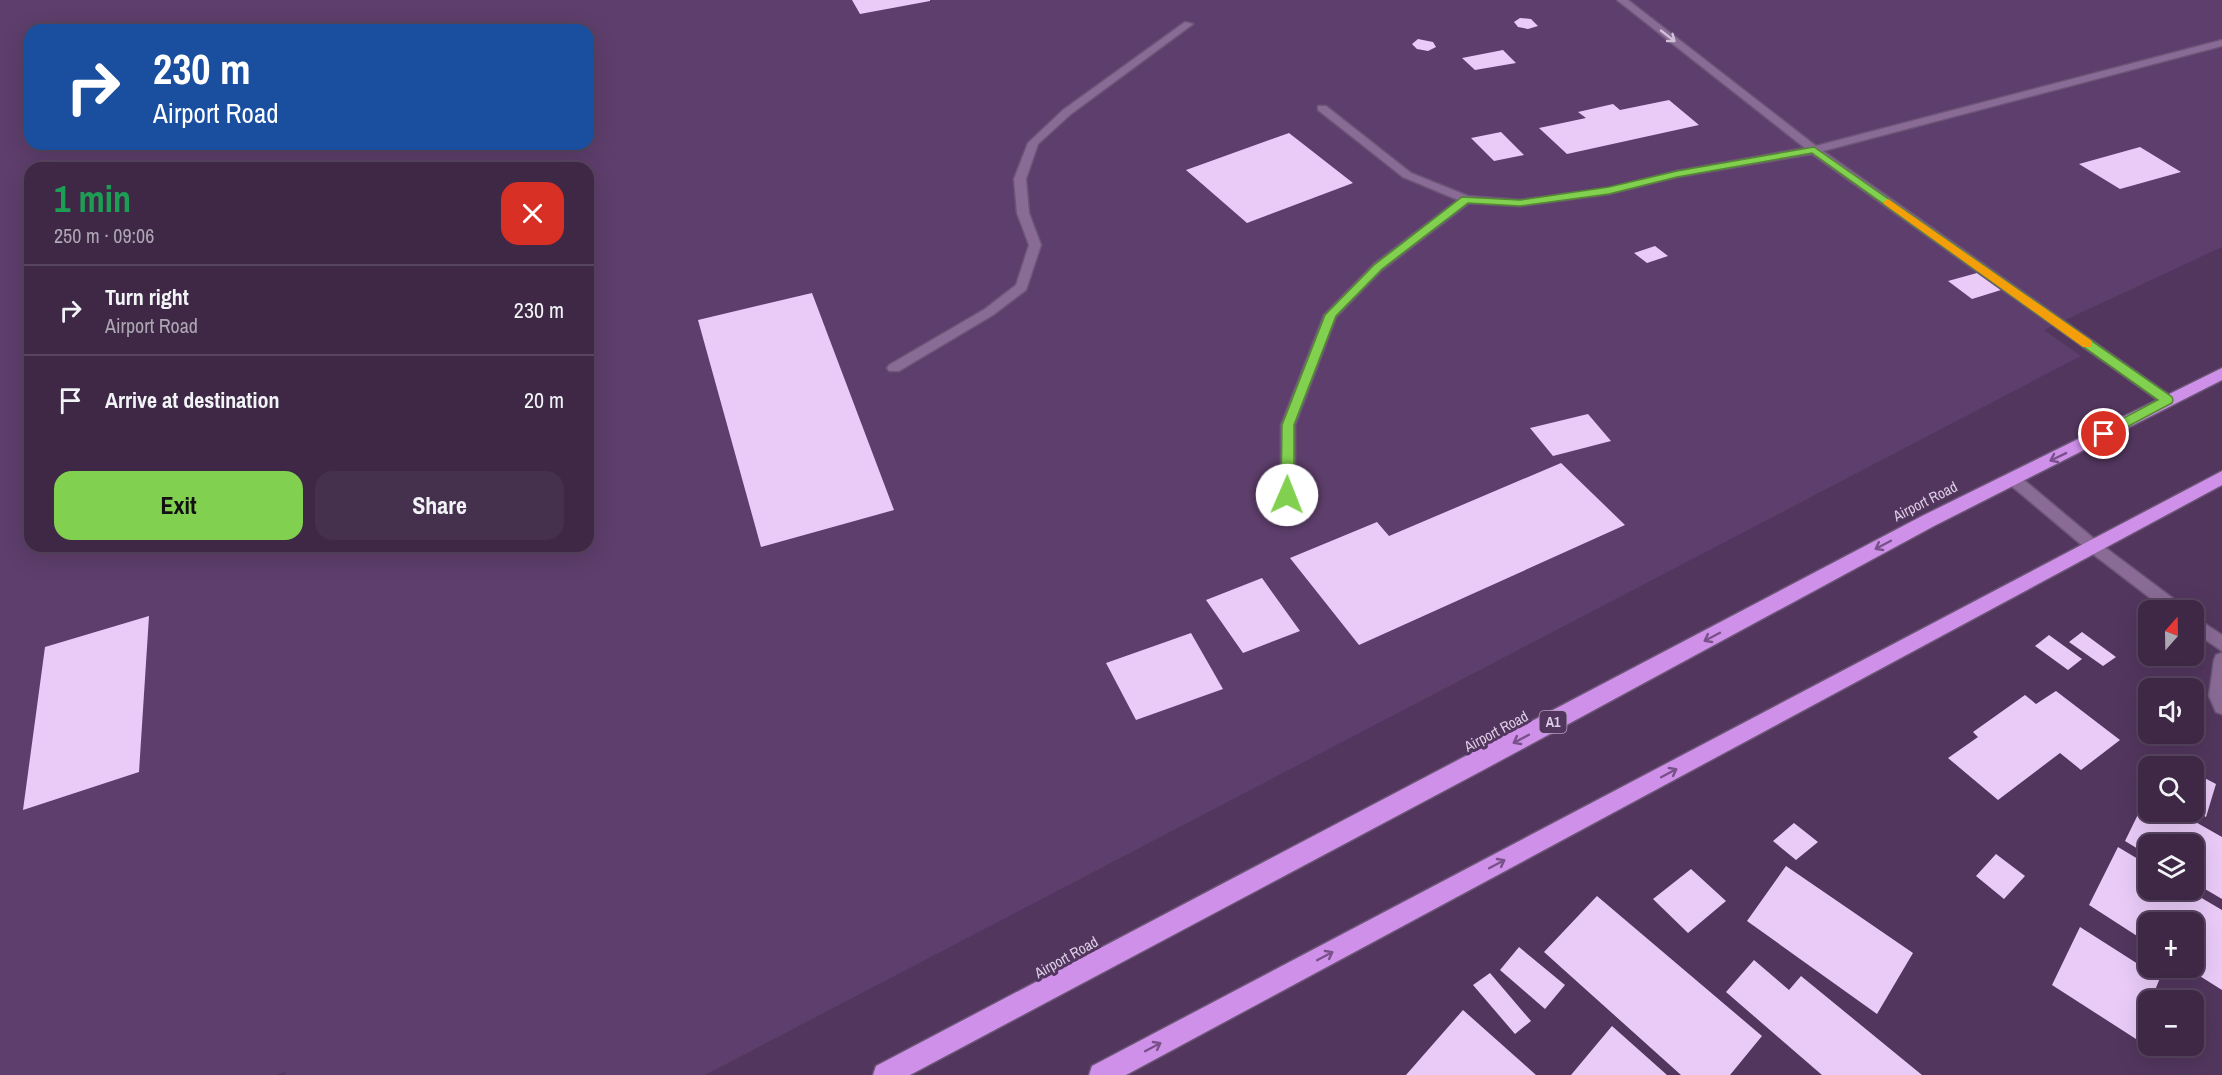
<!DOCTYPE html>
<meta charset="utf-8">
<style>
:root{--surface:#3e2846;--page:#45304d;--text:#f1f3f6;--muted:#ada6b3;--line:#57445f;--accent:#82d04f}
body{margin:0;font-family:"Archivo Narrow",sans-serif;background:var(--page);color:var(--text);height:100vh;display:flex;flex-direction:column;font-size:22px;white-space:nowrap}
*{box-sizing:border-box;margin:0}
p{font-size:20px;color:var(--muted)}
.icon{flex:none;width:33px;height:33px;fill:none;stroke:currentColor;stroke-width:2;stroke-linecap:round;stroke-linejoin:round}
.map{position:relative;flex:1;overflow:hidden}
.panel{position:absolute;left:24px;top:162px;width:570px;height:390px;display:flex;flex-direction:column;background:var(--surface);border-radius:18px;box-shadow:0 6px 24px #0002,0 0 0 2px var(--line)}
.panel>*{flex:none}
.top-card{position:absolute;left:24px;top:24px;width:570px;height:126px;border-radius:18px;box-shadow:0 6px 24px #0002,0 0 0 2px var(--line);background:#1a4fa0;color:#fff;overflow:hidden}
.needle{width:39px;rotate:20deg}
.controls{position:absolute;left:2138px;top:600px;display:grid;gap:12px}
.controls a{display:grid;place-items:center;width:66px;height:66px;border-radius:12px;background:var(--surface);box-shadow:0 6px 24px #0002,0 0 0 2px var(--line);font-size:30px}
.pin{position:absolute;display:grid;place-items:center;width:51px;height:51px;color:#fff;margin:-26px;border:3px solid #fff;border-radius:50%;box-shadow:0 2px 6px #0007}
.me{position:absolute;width:66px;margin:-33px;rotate:1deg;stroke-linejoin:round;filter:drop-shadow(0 0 4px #0008)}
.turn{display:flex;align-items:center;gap:21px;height:126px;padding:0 30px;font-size:27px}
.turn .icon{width:78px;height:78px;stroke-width:2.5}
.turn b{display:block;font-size:42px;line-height:51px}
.round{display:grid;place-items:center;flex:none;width:63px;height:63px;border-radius:18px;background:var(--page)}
.head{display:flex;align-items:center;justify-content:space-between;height:102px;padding:0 30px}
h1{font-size:36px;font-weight:800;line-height:45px;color:#1e9e55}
.cta{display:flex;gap:12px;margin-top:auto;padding:12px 30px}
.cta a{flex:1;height:69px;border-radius:18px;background:var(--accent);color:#111;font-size:24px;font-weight:800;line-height:69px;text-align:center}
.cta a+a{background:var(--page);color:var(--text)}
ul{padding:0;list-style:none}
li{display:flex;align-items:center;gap:18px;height:90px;padding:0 30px;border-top:2px solid var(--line)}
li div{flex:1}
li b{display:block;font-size:22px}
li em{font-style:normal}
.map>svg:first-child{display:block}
.built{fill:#5e3e6c;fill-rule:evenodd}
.building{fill:#eacbf8}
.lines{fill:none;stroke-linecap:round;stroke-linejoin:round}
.minor-casing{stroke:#6c5576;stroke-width:3}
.highway-casing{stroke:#6c5576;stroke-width:3}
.minor{fill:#896b96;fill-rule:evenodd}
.highway{fill:#cf90ea;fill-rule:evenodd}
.oneway{stroke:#d1bfda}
.oneway2{stroke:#785188}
.route{fill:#82d04f;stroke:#548733;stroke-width:1.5}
.slow{fill:#f59e0b}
.labels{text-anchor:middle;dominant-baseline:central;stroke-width:6;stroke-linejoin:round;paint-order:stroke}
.shield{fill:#52365e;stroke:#b4a0bd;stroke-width:1.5}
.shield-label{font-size:14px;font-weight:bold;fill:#decee6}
.street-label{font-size:15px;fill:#decee6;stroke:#52365e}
</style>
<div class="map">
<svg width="2222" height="1075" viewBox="0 0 2222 1075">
<rect width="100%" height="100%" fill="#52365e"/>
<path class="built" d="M0 0H2222V247L2044 330 2081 356 705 1075H285V1072L277 1075H0ZM30 30H588V144H30ZM30 168H588V546H30Z"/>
<path class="building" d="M852 0H930V1L860 14Z
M1520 18 1531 19 1538 26 1528 29 1518 27 1514 22Z
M1418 39 1433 42 1436 47 1428 51 1417 49 1412 44Z
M1503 50 1516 63 1475 70 1462 58Z
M1669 100 1699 125 1567 154 1539 128 1586 118 1578 112 1613 104 1620 110Z
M1501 132 1524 155 1494 161 1471 138Z
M1289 133 1353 183 1247 223 1186 170Z
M2140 147 2181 172 2120 189 2079 164Z
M1655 246 1668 256 1647 263 1634 253Z
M1977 273 2001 290 1972 299 1948 281Z
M812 293 894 510 761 547 698 320Z
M1588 414 1611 441 1553 456 1530 428Z
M1561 463 1625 525 1359 645 1290 558 1377 522 1389 536Z
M1262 578 1300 631 1243 653 1206 600Z
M149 616 139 772 23 810 45 647Z
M2082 632 2116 657 2103 666 2069 642Z
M1191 633 1223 689 1136 720 1106 663Z
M2049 635 2082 659 2068 670 2035 646Z
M2056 691 2120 740 2081 770 2060 753 1998 800 1948 758 1978 737 1973 732 2025 695 2036 704Z
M2162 756 2183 766H2158Z
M2193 772 2216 784 2206 817 2193 810Z
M2148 794V812H2178L2222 837V899L2193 882V844H2148V855L2125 841Z
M1794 823 1818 842 1796 860 1773 841Z
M2118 847 2148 865V890H2188L2222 910V990L2187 968H2193V922H2148V943L2089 905Z
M1996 854 2025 876 2004 899 1976 876Z
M1786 866 1913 953 1877 1014 1747 921Z
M1691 869 1726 901 1688 933 1653 899Z
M1597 896 1762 1036 1730 1075H1681L1544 952Z
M2080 927 2160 978 2151 1000H2148V1008L2136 1039 2052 985Z
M1519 947 1565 985 1545 1009 1500 970Z
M1754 960 1789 990 1801 976 1922 1075H1822L1726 992Z
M1490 973 1531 1021 1515 1034 1473 985Z
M1463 1010 1536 1075H1406Z
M1612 1026 1667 1075H1571Z"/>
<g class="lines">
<defs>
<path id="minor" d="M1617 0H1628L1816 146 2222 40V46L1823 151 2172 397 2174 400 2172 403H2162L1812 154 1677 177 1609 194 1520 206 1469 203 1382 270 1336 317 1295 425V495L1288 500 1283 499 1281 495V425L1324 315 1374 264 1458 200 1403 177 1318 110V106H1326L1411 173 1468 196 1520 200 1609 188 1677 171 1805 148Z
M1185 22 1193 24 1071 114 1038 144 1026 179 1029 213 1041 245 1026 290 993 315 899 371H889L887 368 889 365 985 309 1016 285 1029 245 1017 213 1014 179 1028 143 1063 110Z
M2013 474 2018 475 2099 543 2183 606 2185 610H2166L2089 551 2008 483 2006 479 2008 475Z
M2193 616 2222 635V651L2193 631Z
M2222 653V714L2216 712 2209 696 2214 660 2216 655Z"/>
<path id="highway" d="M2222 368V380L1934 526 1487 768 910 1075H873L876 1066 1922 516Z
M2222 471V485L1126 1075H1089L1092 1066Z"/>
</defs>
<use href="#minor" class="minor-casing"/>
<use href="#highway" class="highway-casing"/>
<use href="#minor" class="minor"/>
<use href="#highway" class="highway"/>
</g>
<defs><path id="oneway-shaft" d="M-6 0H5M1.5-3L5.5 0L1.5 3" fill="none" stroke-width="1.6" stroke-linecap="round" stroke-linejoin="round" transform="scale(1.5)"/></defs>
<use class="oneway" href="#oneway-shaft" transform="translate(1668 36) rotate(38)"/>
<g class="oneway2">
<use href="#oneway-shaft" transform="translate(2058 457) rotate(154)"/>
<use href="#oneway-shaft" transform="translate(1883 545) rotate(152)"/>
<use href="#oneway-shaft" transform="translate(1712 637) rotate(152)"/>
<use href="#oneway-shaft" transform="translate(1521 739) rotate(152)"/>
<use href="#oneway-shaft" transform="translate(1669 773) rotate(-28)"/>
<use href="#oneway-shaft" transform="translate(1497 864) rotate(-28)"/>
<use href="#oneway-shaft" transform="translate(1325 956) rotate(-28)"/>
<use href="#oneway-shaft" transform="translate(1153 1047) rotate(-28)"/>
</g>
<path class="route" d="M1814 147 2172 397 2173 400 2172 403 2108 437H2099L2097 434 2099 431 2158 400 1812 153 1677 177 1609 194 1520 206 1468 203 1382 269 1336 316 1294 425V495L1292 499H1283L1281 495 1282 425 1325 315 1374 265 1462 197 1520 200 1609 187 1677 171Z"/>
<path class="slow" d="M1888 199 2092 341V347H2083L1884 204 1883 202Z"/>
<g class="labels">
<rect class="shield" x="1539.5" y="711" width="27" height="22" rx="4.5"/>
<g class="shield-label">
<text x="1553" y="722">A1</text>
</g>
<g class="street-label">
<text transform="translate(1925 501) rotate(-27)">Airport Road</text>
<text transform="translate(1496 731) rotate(-28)">Airport Road</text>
<text transform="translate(1066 957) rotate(-29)">Airport Road</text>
</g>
</g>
</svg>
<div class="controls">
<a><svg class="needle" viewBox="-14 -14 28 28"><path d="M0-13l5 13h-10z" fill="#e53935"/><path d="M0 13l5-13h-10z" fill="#ada6b3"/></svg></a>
<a><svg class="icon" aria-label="sound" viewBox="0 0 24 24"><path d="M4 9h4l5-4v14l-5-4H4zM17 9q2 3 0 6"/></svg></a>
<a><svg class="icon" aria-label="search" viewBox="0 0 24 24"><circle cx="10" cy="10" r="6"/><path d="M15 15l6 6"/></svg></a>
<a><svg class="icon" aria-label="layers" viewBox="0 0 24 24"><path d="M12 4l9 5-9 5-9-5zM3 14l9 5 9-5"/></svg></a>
<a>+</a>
<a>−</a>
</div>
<div class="pin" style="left:2104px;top:434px;background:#d93025"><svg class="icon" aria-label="arrive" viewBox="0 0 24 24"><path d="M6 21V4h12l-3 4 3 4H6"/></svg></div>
<svg class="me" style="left:1287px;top:495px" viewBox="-20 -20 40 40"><circle r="19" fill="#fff"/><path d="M0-13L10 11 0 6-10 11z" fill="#82d04f"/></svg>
<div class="top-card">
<div class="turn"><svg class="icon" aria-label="right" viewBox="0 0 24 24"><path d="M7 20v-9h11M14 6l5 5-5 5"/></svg><div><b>230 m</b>Airport Road</div></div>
</div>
<section class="panel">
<div class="head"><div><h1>1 min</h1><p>250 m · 09:06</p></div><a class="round" style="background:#d93025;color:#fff"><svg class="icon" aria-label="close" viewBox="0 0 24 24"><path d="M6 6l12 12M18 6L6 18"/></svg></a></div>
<ul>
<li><svg class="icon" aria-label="right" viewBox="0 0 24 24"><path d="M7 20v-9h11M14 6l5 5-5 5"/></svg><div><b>Turn right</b><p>Airport Road</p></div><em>230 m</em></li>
<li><svg class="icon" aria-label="arrive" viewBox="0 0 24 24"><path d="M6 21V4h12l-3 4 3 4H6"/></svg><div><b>Arrive at destination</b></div><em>20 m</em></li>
</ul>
<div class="cta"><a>Exit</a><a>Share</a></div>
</section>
</div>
